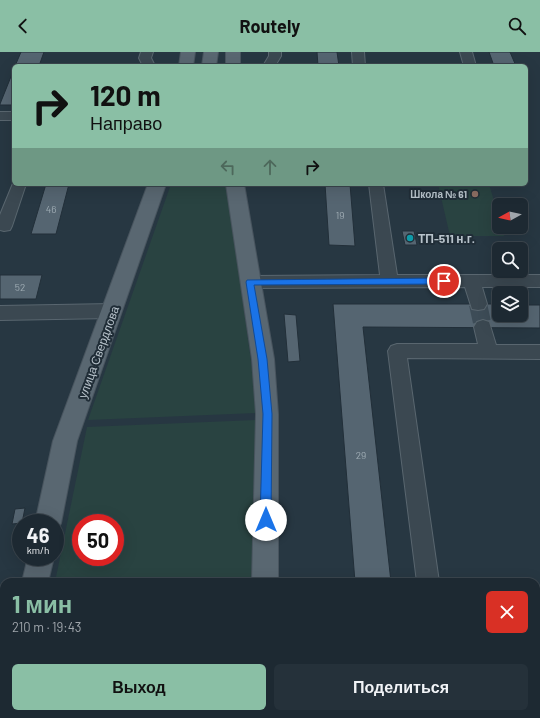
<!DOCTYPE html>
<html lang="ru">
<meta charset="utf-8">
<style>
:root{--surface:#1d2932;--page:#25313a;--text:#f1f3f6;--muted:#a0a6ac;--line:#3b454d;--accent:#8abfa5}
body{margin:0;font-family:Barlow,sans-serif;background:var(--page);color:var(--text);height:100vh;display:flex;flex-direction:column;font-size:15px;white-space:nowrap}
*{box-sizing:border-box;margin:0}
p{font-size:13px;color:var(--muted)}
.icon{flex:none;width:22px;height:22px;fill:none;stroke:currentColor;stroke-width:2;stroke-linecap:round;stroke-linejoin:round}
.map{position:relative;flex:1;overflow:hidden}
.details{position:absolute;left:0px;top:526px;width:540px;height:140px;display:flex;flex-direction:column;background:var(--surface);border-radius:12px 12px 0 0;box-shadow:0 4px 16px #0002,0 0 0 1px var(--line)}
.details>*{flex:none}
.guide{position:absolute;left:12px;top:12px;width:516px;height:122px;border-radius:6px;box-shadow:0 4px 16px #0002,0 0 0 1px var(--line);background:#8abfa5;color:#111;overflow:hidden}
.needle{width:26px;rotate:262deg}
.tools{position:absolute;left:492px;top:146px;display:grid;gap:8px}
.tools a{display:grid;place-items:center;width:36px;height:36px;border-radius:6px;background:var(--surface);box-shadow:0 4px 16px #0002,0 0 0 1px var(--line);font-size:20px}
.speed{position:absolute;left:12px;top:462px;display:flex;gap:8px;font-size:20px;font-weight:700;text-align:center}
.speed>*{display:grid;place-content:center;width:52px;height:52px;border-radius:50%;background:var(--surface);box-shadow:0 4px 16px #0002,0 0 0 1px var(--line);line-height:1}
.speed small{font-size:10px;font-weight:400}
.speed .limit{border:6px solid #d22;background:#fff;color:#111}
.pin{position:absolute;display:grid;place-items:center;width:34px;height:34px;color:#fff;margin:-17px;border:2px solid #fff;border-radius:50%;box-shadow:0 1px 4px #0007}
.me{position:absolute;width:44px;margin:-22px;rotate:0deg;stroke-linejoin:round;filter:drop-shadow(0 0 3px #0008)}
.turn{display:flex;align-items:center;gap:14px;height:84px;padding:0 12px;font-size:18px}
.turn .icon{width:52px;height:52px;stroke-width:2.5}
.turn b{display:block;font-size:28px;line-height:34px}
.lanes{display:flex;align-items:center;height:38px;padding:0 12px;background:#0003;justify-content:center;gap:20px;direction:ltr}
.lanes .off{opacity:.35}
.round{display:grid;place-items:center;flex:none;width:42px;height:42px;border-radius:6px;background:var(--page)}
.overview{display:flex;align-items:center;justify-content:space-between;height:68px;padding:0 12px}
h1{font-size:24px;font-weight:700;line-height:30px;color:var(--accent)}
.button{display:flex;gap:8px;margin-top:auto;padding:8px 12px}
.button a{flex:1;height:46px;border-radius:6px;background:var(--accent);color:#111;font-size:16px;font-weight:700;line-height:46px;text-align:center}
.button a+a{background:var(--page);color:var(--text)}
header{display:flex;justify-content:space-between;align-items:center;height:52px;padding:0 12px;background:var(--accent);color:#111;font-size:18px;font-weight:700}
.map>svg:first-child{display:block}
.green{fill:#294341;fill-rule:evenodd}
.building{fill:#556571;stroke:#222f39}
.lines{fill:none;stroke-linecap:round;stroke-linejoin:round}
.minor-tunnel{stroke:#3d4c57;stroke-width:18;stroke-dasharray:18 9;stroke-linecap:butt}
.minor-casing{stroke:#59666f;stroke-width:2}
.major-casing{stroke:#48545e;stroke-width:2}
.minor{fill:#3b4851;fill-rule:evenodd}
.major{fill:#596771;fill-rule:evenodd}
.route{fill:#1a73e8;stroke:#114b97}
.education-dot{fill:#8d6e63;stroke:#202d37;stroke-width:1.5}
.culture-dot{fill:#0f9aa8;stroke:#202d37;stroke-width:1.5}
.labels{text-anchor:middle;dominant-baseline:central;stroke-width:4;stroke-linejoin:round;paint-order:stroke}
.far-poi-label{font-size:10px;font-weight:bold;fill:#b8c3cb;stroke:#202d37;text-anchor:end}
.number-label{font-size:10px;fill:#9facb4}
.poi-label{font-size:12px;font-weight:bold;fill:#b8c3cb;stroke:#202d37;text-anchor:start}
.street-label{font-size:12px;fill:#b8c3cb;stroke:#202d37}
</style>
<header><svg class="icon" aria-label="back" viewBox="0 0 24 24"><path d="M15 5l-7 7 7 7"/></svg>Routely<svg class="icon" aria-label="search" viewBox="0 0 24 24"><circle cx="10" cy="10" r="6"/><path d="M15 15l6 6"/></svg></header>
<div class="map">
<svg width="540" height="666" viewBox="0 0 540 666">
<rect width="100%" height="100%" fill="#273742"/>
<path class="green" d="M171 132H227L258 361 88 368Z
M438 132H489L499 166V175H502L504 184H450Z
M258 368V530H55L87 375ZM81 471H115V505H81Z
M52 662H236L240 666H48Z"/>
<path class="building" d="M21 0H44L39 14H15Z
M317 0H337L339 14H318Z
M489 0H510L516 14H494Z
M14 17V53H0V52Z
M46 132H69L56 182H31Z
M325 132H350L355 194 329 193Z
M402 179H414L417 193H405Z
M0 223H42L36 247H0Z
M333 252H499V263H521V253H540V276L363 275 391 530H355Z
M284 262 296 263 300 309 288 310Z
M25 456 22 471 12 472 15 457Z
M536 651H540V666H380V662H536Z"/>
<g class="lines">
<path class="minor-tunnel" d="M478 252 483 275"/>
<defs>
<path id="minor" d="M141 0H153L151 6 155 14H143L139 6Z
M269 0H281V4L275 14H263L269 4Z
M352 0H364L365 14H353Z
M460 0H472L476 14H464Z
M0 60H14V68H0Z
M14 129V132H26L12 174 10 178 4 179 0 178V163Z
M369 132H383L397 223H540V235H482L487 252 484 257 478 258 472 257 465 235 250 236 244 234 242 230 244 226 250 224 380 223Z
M112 252 118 254 121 259 118 264 112 266 0 268V254Z
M483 268 489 270 496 293H540V307L407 306 439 530H417L388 299 391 294 397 292H478L474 275 477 270Z
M536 583H540V607H536Z"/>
<path id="major" d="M181 0H195L193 14H179Z
M204 0H218L216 14H202Z
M226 0H240V14H226Z
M148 132H166L77 389 61 471 57 479 55 480V471H35L53 389Z
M226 132H244L274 307 278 362V530H252L256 362 252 307Z
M28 505H54L48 530H22Z
M4 648V662H47L45 666H0V650Z
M236 662H266L268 666H238Z"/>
</defs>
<use href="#minor" class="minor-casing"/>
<use href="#major" class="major-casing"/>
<use href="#minor" class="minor"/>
<use href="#major" class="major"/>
</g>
<path class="route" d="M444 226 449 229 444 232 254 233 267 307 272 362 271 468 269 472 266 473 262 472 260 468 263 362 258 307 246 230 247 228Z"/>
<circle class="education-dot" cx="475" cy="142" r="4"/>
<circle class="culture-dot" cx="410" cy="186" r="4"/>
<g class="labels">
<g class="far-poi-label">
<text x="467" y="142">Школа № 61</text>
</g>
<g class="number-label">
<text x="51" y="157">46</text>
<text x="340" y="163">19</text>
<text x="20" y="235">52</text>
<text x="361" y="403">29</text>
</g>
<g class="poi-label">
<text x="418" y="186">ТП-511 н.г.</text>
</g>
<g class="street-label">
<text transform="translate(98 300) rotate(-70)">улица Свердлова</text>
</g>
</g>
</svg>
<div class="tools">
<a><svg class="needle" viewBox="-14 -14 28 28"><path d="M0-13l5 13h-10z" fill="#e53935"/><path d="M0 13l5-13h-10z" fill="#a0a6ac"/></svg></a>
<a><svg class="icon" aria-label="search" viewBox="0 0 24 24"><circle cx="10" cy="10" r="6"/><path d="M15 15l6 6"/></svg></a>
<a><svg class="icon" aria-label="layers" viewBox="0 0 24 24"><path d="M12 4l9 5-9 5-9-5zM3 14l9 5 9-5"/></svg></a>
</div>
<div class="speed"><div>46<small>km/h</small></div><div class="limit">50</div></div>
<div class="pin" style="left:444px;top:229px;background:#d93025"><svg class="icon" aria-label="arrive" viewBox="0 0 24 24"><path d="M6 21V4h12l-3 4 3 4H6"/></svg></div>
<svg class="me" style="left:266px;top:468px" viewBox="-20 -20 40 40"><circle r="19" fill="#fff"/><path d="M0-13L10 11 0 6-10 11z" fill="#1a73e8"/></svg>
<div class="guide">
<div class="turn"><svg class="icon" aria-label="right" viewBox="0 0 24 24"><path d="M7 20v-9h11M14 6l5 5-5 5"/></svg><div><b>120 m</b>Направо</div></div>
<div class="lanes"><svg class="icon off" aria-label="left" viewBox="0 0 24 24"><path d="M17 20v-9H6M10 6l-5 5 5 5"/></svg><svg class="icon off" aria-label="ahead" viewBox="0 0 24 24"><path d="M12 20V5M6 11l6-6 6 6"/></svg><svg class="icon" aria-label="right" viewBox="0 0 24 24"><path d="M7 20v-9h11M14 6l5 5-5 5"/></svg></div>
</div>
<section class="details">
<div class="overview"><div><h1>1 мин</h1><p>210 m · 19:43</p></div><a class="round" style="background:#d93025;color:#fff"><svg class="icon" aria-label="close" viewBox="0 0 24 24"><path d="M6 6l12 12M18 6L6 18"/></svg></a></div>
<div class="button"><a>Выход</a><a>Поделиться</a></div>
</section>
</div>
